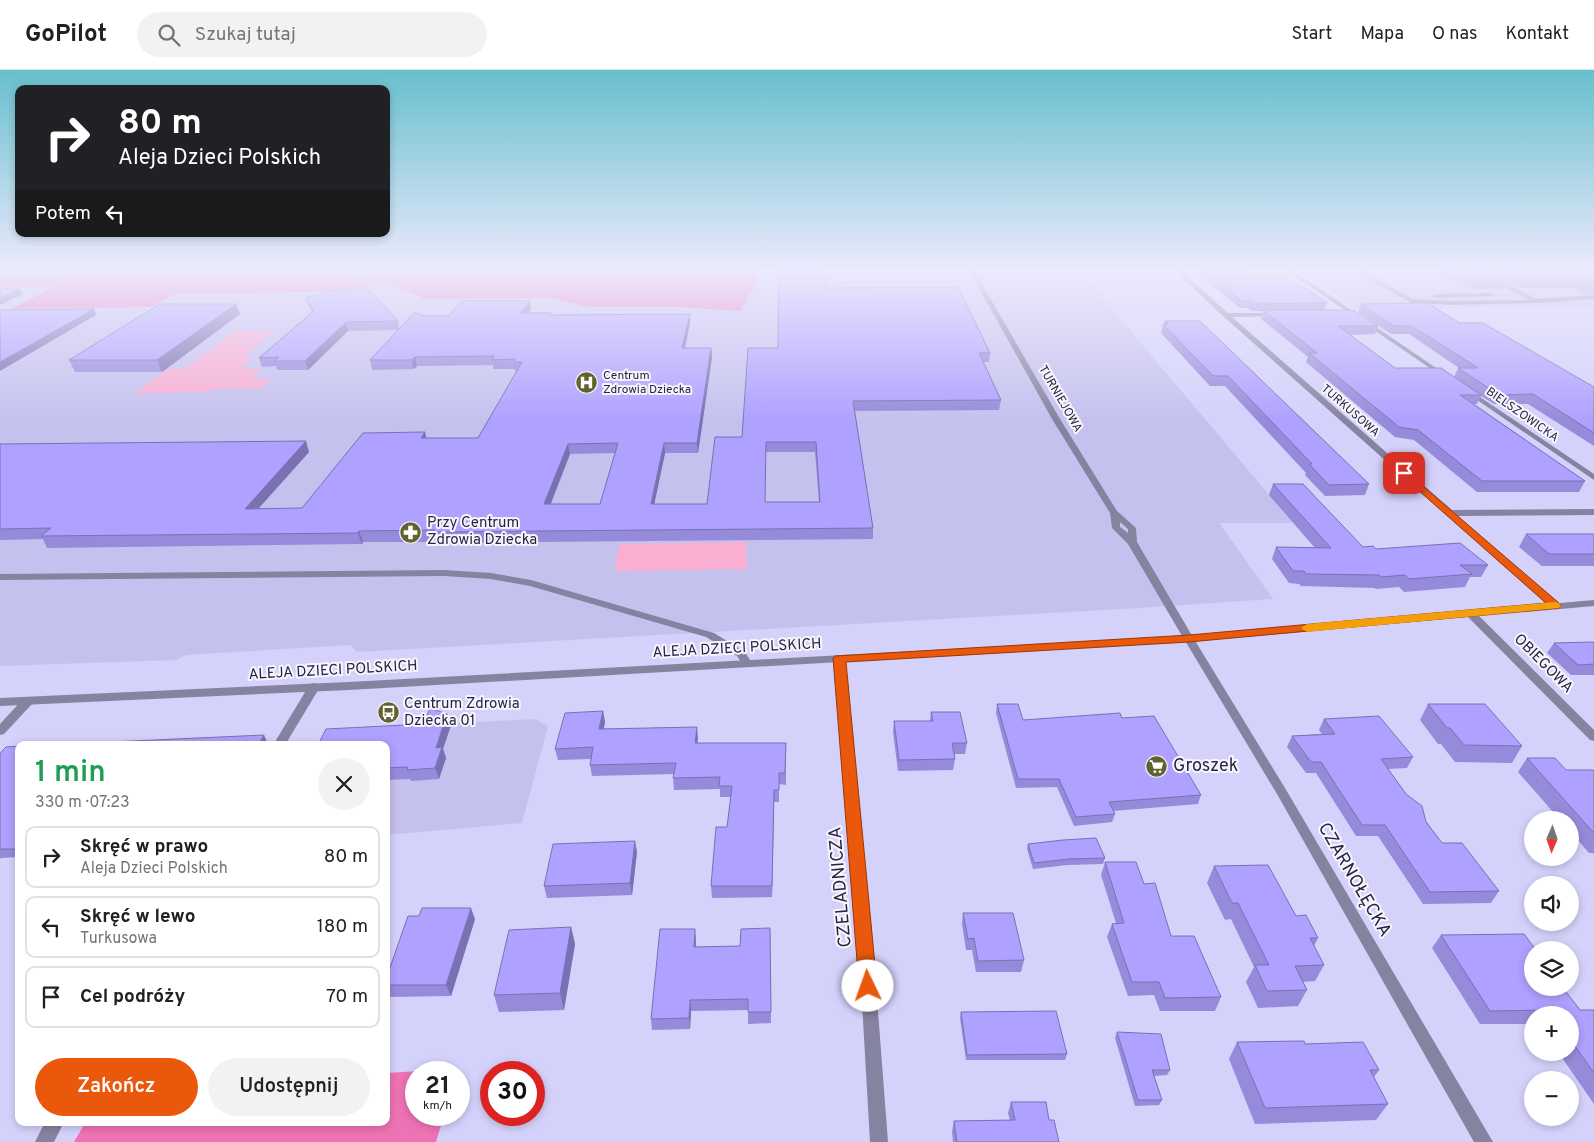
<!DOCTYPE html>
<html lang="pl">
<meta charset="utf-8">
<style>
:root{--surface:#fff;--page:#f2f2f2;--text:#202124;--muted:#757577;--line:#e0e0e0;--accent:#ea580c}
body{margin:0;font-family:Overpass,sans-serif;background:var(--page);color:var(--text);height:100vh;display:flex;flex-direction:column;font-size:19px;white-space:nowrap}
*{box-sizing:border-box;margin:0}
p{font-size:16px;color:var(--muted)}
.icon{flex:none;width:28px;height:28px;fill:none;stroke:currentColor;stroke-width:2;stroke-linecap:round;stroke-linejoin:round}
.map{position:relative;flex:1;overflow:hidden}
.panel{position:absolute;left:15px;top:671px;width:375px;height:385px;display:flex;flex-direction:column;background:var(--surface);border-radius:10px;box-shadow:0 2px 8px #0003}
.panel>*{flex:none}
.top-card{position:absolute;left:15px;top:15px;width:375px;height:152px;border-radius:10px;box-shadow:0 2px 8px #0003;background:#202124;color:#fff;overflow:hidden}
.needle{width:32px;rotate:182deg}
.fabs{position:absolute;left:1524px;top:741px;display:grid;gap:10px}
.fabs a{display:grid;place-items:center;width:55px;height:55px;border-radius:50%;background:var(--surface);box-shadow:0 2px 8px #0003;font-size:25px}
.speed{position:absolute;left:405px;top:991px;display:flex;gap:10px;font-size:25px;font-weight:700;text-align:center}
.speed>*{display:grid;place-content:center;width:65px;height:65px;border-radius:50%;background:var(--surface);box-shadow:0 2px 8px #0003;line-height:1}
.speed small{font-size:12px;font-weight:400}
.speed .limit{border:8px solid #d22;background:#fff;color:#111}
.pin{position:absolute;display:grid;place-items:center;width:42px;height:42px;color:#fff;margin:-21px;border-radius:10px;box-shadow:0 2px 8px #0006}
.me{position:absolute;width:55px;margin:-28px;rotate:357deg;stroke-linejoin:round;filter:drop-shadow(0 0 4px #0008)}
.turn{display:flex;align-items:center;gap:18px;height:105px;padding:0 20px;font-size:22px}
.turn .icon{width:65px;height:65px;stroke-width:2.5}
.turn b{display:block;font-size:35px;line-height:42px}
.then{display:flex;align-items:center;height:48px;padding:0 20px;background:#0003;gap:10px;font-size:19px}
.round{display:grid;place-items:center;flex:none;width:52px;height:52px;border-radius:26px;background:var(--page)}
.head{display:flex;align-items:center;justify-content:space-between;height:85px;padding:0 20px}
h1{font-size:30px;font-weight:600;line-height:38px;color:#1e9e55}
.action{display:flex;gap:10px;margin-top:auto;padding:10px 20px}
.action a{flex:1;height:58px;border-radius:30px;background:var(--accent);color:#fff;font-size:20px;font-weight:600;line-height:58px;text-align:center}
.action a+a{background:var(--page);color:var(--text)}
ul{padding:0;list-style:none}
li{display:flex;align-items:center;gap:15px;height:62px;margin:0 10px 8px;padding:0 10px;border:2px solid var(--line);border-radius:10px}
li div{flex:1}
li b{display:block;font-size:19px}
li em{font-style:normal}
header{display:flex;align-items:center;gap:30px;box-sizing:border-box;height:70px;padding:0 25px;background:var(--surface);border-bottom:1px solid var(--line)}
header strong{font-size:24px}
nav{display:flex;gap:28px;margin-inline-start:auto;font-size:18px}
.search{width:350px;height:45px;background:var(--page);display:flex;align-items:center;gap:12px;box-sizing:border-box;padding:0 18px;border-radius:28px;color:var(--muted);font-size:19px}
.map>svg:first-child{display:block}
.built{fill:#c5c1ee}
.green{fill:#faaed2}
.forest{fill:#ee73b4}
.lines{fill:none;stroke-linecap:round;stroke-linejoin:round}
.service{fill:#8583a0;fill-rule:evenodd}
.minor{fill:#8583a0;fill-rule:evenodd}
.tertiary{fill:#8583a0;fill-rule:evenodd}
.wall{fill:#968adb;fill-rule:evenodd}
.shaded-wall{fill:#7a71b2}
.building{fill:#aea1ff;stroke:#7a71b2;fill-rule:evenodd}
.route{fill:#ea580c;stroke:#983908}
.slow{fill:#f59e0b}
.labels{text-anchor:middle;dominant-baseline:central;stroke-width:4;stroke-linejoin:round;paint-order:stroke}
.far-poi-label{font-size:12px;fill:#292540;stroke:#f7f6fe;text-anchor:start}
.far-street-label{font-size:12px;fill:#292540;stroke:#f7f6fe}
.poi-label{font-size:15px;fill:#292540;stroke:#f7f6fe;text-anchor:start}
.street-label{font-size:15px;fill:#292540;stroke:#f7f6fe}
.near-poi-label{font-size:18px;fill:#292540;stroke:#f7f6fe;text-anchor:start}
.near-street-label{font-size:18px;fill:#292540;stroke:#f7f6fe}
</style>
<header>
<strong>GoPilot</strong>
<div class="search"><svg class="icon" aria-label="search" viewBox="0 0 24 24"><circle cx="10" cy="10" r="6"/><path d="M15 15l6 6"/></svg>Szukaj tutaj</div>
<nav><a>Start</a><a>Mapa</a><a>O nas</a><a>Kontakt</a></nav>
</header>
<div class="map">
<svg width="1594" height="1072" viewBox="0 0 1594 1072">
<rect width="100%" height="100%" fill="#d4d1fb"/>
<path class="built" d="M0 200H1079L1293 453H1219L1273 529 1139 538 357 582 350 575 186 585 176 590 0 596Z
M1302 200H1594V236L1358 239Z
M535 649 548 656 522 753 386 765V675H314L340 659Z"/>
<path class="green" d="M236 261H274L244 286 254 287 242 298 256 299 260 302 252 309H272L262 318 216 319 207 322 135 323 168 299H184Z
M746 472 747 499 615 501 616 490 620 474Z"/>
<path class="forest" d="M0 200H758L755 217 740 241 678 237H589L552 228 425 229 382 211 355 221 176 224 151 237 11 239 54 217H0Z
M453 999 452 1002H416V1045H444L436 1072H74L85 1053 386 1052V1003Z"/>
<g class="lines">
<path class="service" d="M969 200H974L1060 349 1117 441 1136 458 1137 472 1194 569 1193 571H1185L1128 474 1112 458 1110 443 1052 349ZM1120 452 1128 459V463L1120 457Z
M1360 200H1365V203L1413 229 1451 231 1530 230 1471 200H1478L1537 229 1594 225V229L1539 233 1451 235 1412 233 1361 205Z
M1491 223 1494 225 1493 226 1435 228 1432 226 1435 224Z
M444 500 491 503 531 510 714 563 745 582 752 593 751 595H743L737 586 706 567 530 516 491 509 444 506 0 510V504Z"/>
<path class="minor" d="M1174 200H1180L1228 243H1278L1279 244 1276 246 1232 247 1452 440 1594 439V445L1458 446 1559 534 1560 536 1559 538H1551L1223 246Z
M1286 200H1292L1448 306 1443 307Z
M1467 321H1471L1594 404V410L1467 323Z
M1470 540 1474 541 1594 660V671L1590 670 1466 545 1465 543 1466 541Z
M1189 566 1194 569 1285 718 1493 1072H1474L1277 724 1184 569Z
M839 585 844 588 872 863 888 1072H870L858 863 834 588Z
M314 613 318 614 320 617 285 675H273L310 614Z
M28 627 32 628 34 631 32 634 4 664 0 665V654L24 628Z
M45 1052H64L54 1072H35Z"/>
<path class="tertiary" d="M1594 530V536L1189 572 349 620 0 636V628L349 612 1189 566Z"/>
</g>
<path class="wall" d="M1200 200H1241L1252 207 1302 218 1327 233 1324 240 1378 256 1375 264 1350 265 1395 298 1454 307 1458 298H1459L1409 264H1391L1358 242 1361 234 1460 253 1594 317V376L1528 334H1494L1481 326 1477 334H1474L1585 411 1579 422H1477L1414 370 1395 367 1306 292 1308 287 1261 249 1263 241H1252L1248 238H1240L1199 205Z
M1435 200H1594V224H1587L1573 218H1520L1506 212 1503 219H1472Z
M827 218 990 283 989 292H983L1001 330 999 340 854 341 873 458V469L437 473V472H363L362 474 47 478 43 469 0 470V374L309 382 259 438H302L426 368H478L517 301H515V299H493V295L417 296 414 299 372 300 370 290 398 260 348 261 308 300H277L276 296 262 297 259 288 312 242 309 236 306 228 398 251 399 259 425 246H449L531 239 528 243H551V245L690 253 685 278H711L712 287 698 383H665L654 434H707L742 367 778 278ZM766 382H815L819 432H765ZM615 383 600 434H551L570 384Z
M236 234 240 244 162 302H75L69 290Z
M1165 251 1369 414 1365 425 1325 426 1305 405 1306 403 1225 316H1210L1161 263 1163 254H1164Z
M1273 414 1363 477 1488 495 1481 507H1470L1465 517 1404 522 1399 517 1376 519 1374 518 1301 516 1299 514 1289 513 1272 489 1276 477 1315 478 1269 425Z
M1526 464H1594V496H1542L1519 477Z
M1554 573H1594V605H1571L1547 583Z
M997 634 1023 650 1122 648 1201 725 1198 734 1113 741 1115 744 1112 752 1074 756 1057 717 1016 718 996 643Z
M1428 634 1522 676 1512 693 1455 692 1441 674H1438L1420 650Z
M603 641 605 652 604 659 697 657V673H786V715L779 714V732H774L772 827 712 828 711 816 727 757 731 727H720V719L674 720 673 708 674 704 592 706 590 695 591 689 558 690 555 679Z
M931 642 967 673 965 684H954L955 689 953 700 898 701 893 662 894 651H930Z
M447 644 451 655 443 679 446 688 439 709 411 711 410 709 386 710V675L424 654Z
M1324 649 1413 687 1407 698 1388 699 1442 773 1499 821 1491 833 1423 834 1378 766H1356L1316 703H1306L1287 677 1292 666 1322 664 1319 660Z
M19 676V787L1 788 0 789V683Z
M1527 688 1566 700 1594 701V784L1593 783H1589L1570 761V750H1560L1518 702Z
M1028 774 1105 788 1103 794 1067 795 1033 799 1027 779Z
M637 782 632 825 547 828 544 816Z
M1105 792 1144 814 1171 866 1221 927 1215 941H1160L1154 925 1128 926 1107 867 1112 854 1116 853 1101 805Z
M1214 796 1296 846 1318 868 1314 876 1324 895 1315 911 1303 912 1307 920 1298 936 1258 938 1246 912 1254 897 1231 849 1225 850 1207 813Z
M963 843 1024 890 1021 902H976L972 880H966L962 854Z
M475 849 451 926 389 927 386 921V909Z
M571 857 575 874 564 940 499 942 494 925Z
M770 858 771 953 748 954V940L691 941 690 959 652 960 651 949 696 870V877L740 876Z
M1441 865 1580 940H1594V1034L1558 982H1570V945H1532V954H1480L1432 878Z
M961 942 1067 984 1065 990H966L960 948Z
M1117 962 1170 1000 1167 1005 1154 1006 1162 1030 1159 1035 1135 1036 1115 968Z
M1237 972 1305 974 1379 1000 1374 1007 1388 1034 1376 1050 1255 1054 1229 989Z
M1011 1032 1049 1050 1059 1072H953L952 1061 954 1051 1010 1050 1008 1043Z"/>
<path class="shaded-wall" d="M20 219 23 224 0 235V228Z
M530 231 531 239 523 252 521 243Z
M236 234 240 244 162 302 157 290Z
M94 239 96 245 0 301V292Z
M690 244V253L683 287 682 278Z
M346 252 348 261 308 300 305 291Z
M711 278 712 287 698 383 697 373Z
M415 287 417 296 414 299 412 290Z
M425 362 427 372 421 368Z
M306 371 309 382 249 449 245 439Z
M664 373 665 383 652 445 651 434Z
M568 374 570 384 546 445 544 434Z
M359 461 363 472 362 474 358 463Z
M603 641 605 652 601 670 599 659Z
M447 644 451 655 443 679 446 688 439 709 435 698 436 678Z
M697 657 698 668 696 684 695 673Z
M264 665 268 674 267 675H258Z
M774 720V732L772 827V816Z
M635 771 637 782 632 825 630 813Z
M471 838 475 849 451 926 446 915Z
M571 857 575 874 564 940 560 923Z
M695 859 696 870 695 888 694 877Z
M690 930 691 941 690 959 689 948Z"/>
<path class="building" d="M779 200H824L827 218 958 217 990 283H979L1001 330 853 331 873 458 434 462 435 460 359 461 358 463 41 466 51 458 0 459V374L306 371 245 439 302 438 363 363 425 362 421 368H478L522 292H514L515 289 492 290 494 286 415 287 412 290H370L414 243 425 246H449L461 231H530L521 243H551L550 245 690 244 682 278H711L697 373H664L651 434H707L715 367H742L748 278H778ZM766 372H816L820 432H765ZM618 373 600 434H544L568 374Z
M1204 200H1241L1252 207H1286L1302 218H1306L1327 233 1254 234 1250 231H1242Z
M1464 200H1496L1509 206 1477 207Z
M1513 200H1594V211L1578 206H1525Z
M360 218 371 221 398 251 346 252 305 291H274L279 287 259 288 314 241 306 228 328 221Z
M0 219H20L0 228Z
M1427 233 1460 253H1483L1594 317V363L1533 324 1499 325 1458 298H1478L1412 256H1394L1361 234Z
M160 234H236L157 290H69Z
M94 239 0 292V240Z
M1263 240H1353L1378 256H1338L1395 298H1441L1481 325H1460L1585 411H1482L1418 360 1399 357 1309 283H1317Z
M1165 251H1200L1369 414 1329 415 1309 394H1312L1228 306H1213L1163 254H1168Z
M1273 414H1303L1363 477 1373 476 1376 479 1460 473 1488 495H1460L1472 504 1409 509 1405 505 1381 507 1379 505 1306 504 1304 501H1293L1276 477 1331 478Z
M1526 464H1594V484H1549Z
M1593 572 1594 573V594L1578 595 1554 573Z
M997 634H1018L1023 650 1120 643 1122 648 1154 646 1201 725 1109 732 1115 744 1076 747 1059 709H1018Z
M1428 634H1485L1522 676 1464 675 1450 658H1447Z
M430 638 447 644 436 678 442 677 435 698 407 700 408 697 386 698V675H318L326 659 424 654Z
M603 641 599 659 697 657 695 673H786L785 703H779V720H774L772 816H711L716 757H727L732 716H719L720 707 673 708 676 693 590 695 593 677 555 679 565 643Z
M931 642H960L967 673H952L955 689 899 690 894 651H933Z
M1379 646 1413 687 1381 689 1406 724 1422 736 1426 752 1442 773H1462L1499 821 1430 822 1385 755H1362L1321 692H1311L1292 666 1335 664 1324 649Z
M264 665 258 675H44Z
M19 676V779H0V683L6 677Z
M1527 688H1555L1566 700H1593L1594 701V763Z
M1096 768 1105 788 1069 789 1034 793 1028 774 1063 770Z
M635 771 630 813 544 816 553 774Z
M1105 792H1136L1144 814 1155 813 1171 866H1194L1221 927 1165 928 1159 912H1132L1112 854 1124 853Z
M1268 795 1296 846 1306 845 1318 868H1310L1324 895 1295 896 1307 920 1267 921 1255 895H1269L1238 833H1232L1214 796Z
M422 838H471L446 915H386V909L408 846H419Z
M963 843H1013L1024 890 978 891 974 868 968 869Z
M571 857 560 923 494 925 509 860Z
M770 858 771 942H748V929L690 930 689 948 651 949 660 859H695L694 877 740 876 741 859Z
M1524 864 1536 880H1532V918H1563L1580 940H1594V1003L1570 969V945H1553L1550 940 1490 941 1441 865Z
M1056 941 1067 984 967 985 961 942Z
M1117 962 1161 964 1170 1000H1152L1162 1030H1138Z
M1304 971 1305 974 1363 972 1379 1000H1370L1388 1034 1265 1038 1237 972Z
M1011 1032H1046L1049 1050H1054L1059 1072H957L954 1051 1015 1050Z"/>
<linearGradient id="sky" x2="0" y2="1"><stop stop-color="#67bfce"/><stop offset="0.57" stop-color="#eceafd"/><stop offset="1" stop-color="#eceafd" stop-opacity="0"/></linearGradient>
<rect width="1594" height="351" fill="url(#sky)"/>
<path class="route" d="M1404 400 1559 533 1561 536 1559 538 1189 572 846 592 877 916 874 922 868 924 861 922 859 916 833 588 835 586 1189 565 1546 533 1401 405 1399 403Z"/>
<path class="slow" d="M1555 532 1559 533 1561 536 1559 538 1307 562 1301 558 1307 554Z"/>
<defs>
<symbol id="hospital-disc" viewBox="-11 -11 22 22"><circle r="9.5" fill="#62622f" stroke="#f7f6fe"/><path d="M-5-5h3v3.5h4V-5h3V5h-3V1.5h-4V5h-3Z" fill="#fff"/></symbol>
<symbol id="pharmacy-disc" viewBox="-11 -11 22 22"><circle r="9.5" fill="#62622f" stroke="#f7f6fe"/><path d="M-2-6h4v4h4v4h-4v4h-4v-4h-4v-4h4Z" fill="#fff"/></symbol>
<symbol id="bus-disc" viewBox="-11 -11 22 22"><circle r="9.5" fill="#62622f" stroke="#f7f6fe"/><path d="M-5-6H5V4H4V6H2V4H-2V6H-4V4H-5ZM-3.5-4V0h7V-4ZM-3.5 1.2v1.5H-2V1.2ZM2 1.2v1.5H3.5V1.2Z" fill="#fff"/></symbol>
<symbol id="supermarket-disc" viewBox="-11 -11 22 22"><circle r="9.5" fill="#62622f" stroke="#f7f6fe"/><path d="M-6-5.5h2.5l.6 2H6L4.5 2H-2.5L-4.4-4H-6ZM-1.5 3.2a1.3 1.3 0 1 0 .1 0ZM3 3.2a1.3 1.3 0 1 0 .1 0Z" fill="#fff"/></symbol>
</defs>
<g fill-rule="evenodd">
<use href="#hospital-disc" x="574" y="300" width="25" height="25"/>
<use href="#pharmacy-disc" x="398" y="450" width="25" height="25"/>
<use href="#bus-disc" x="376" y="630" width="25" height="25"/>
<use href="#supermarket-disc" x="1144" y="684" width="25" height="25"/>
</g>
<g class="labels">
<g class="far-poi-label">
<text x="603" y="306">Centrum<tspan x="603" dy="14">Zdrowia Dziecka</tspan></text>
</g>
<g class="far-street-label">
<text transform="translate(1060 329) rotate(60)">TURNIEJOWA</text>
<text transform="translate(1350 341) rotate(41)">TURKUSOWA</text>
<text transform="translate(1522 345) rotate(35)">BIELSZOWICKA</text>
</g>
<g class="poi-label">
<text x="427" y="453">Przy Centrum<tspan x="427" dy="17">Zdrowia Dziecka</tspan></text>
<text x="404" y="634">Centrum Zdrowia<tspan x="404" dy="17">Dziecka 01</tspan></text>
</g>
<g class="street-label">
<text transform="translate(737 579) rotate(-3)">ALEJA DZIECI POLSKICH</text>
<text transform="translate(1543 594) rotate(45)">OBIEGOWA</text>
<text transform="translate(333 601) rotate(-3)">ALEJA DZIECI POLSKICH</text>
</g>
<g class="near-poi-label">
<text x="1173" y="696">Groszek</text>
</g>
<g class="near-street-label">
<text transform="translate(1354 810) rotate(60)">CZARNOŁĘCKA</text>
<text transform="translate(841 817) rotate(-95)">CZELADNICZA</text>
</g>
</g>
</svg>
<div class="fabs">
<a><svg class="needle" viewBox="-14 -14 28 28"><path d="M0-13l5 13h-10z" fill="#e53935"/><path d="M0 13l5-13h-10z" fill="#757577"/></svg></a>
<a><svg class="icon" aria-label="sound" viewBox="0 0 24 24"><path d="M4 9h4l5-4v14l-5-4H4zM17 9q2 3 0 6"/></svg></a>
<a><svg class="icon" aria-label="layers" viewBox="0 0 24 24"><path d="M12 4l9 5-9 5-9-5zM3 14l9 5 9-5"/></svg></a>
<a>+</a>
<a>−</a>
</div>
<div class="speed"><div>21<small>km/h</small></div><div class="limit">30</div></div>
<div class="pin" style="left:1404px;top:403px;background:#d93025"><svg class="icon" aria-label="arrive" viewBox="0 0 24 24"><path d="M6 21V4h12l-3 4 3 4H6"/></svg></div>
<svg class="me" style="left:868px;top:916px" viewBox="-20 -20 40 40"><circle r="19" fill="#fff"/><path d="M0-13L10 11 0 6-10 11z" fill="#ea580c"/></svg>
<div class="top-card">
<div class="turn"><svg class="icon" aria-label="right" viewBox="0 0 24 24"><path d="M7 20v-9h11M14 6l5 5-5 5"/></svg><div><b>80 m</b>Aleja Dzieci Polskich</div></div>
<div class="then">Potem<svg class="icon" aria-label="left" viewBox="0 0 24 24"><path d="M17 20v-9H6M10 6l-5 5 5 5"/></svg></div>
</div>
<section class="panel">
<div class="head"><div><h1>1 min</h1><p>330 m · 07:23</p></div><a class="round"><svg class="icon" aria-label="close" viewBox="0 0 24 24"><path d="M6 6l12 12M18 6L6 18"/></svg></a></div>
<ul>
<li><svg class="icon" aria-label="right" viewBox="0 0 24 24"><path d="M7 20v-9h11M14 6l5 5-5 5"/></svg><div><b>Skręć w prawo</b><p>Aleja Dzieci Polskich</p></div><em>80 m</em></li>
<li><svg class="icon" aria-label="left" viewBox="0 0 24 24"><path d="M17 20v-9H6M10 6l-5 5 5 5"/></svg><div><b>Skręć w lewo</b><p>Turkusowa</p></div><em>180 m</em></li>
<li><svg class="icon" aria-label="arrive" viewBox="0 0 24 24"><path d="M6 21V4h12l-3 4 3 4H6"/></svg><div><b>Cel podróży</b></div><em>70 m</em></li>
</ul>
<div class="action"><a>Zakończ</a><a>Udostępnij</a></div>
</section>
</div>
